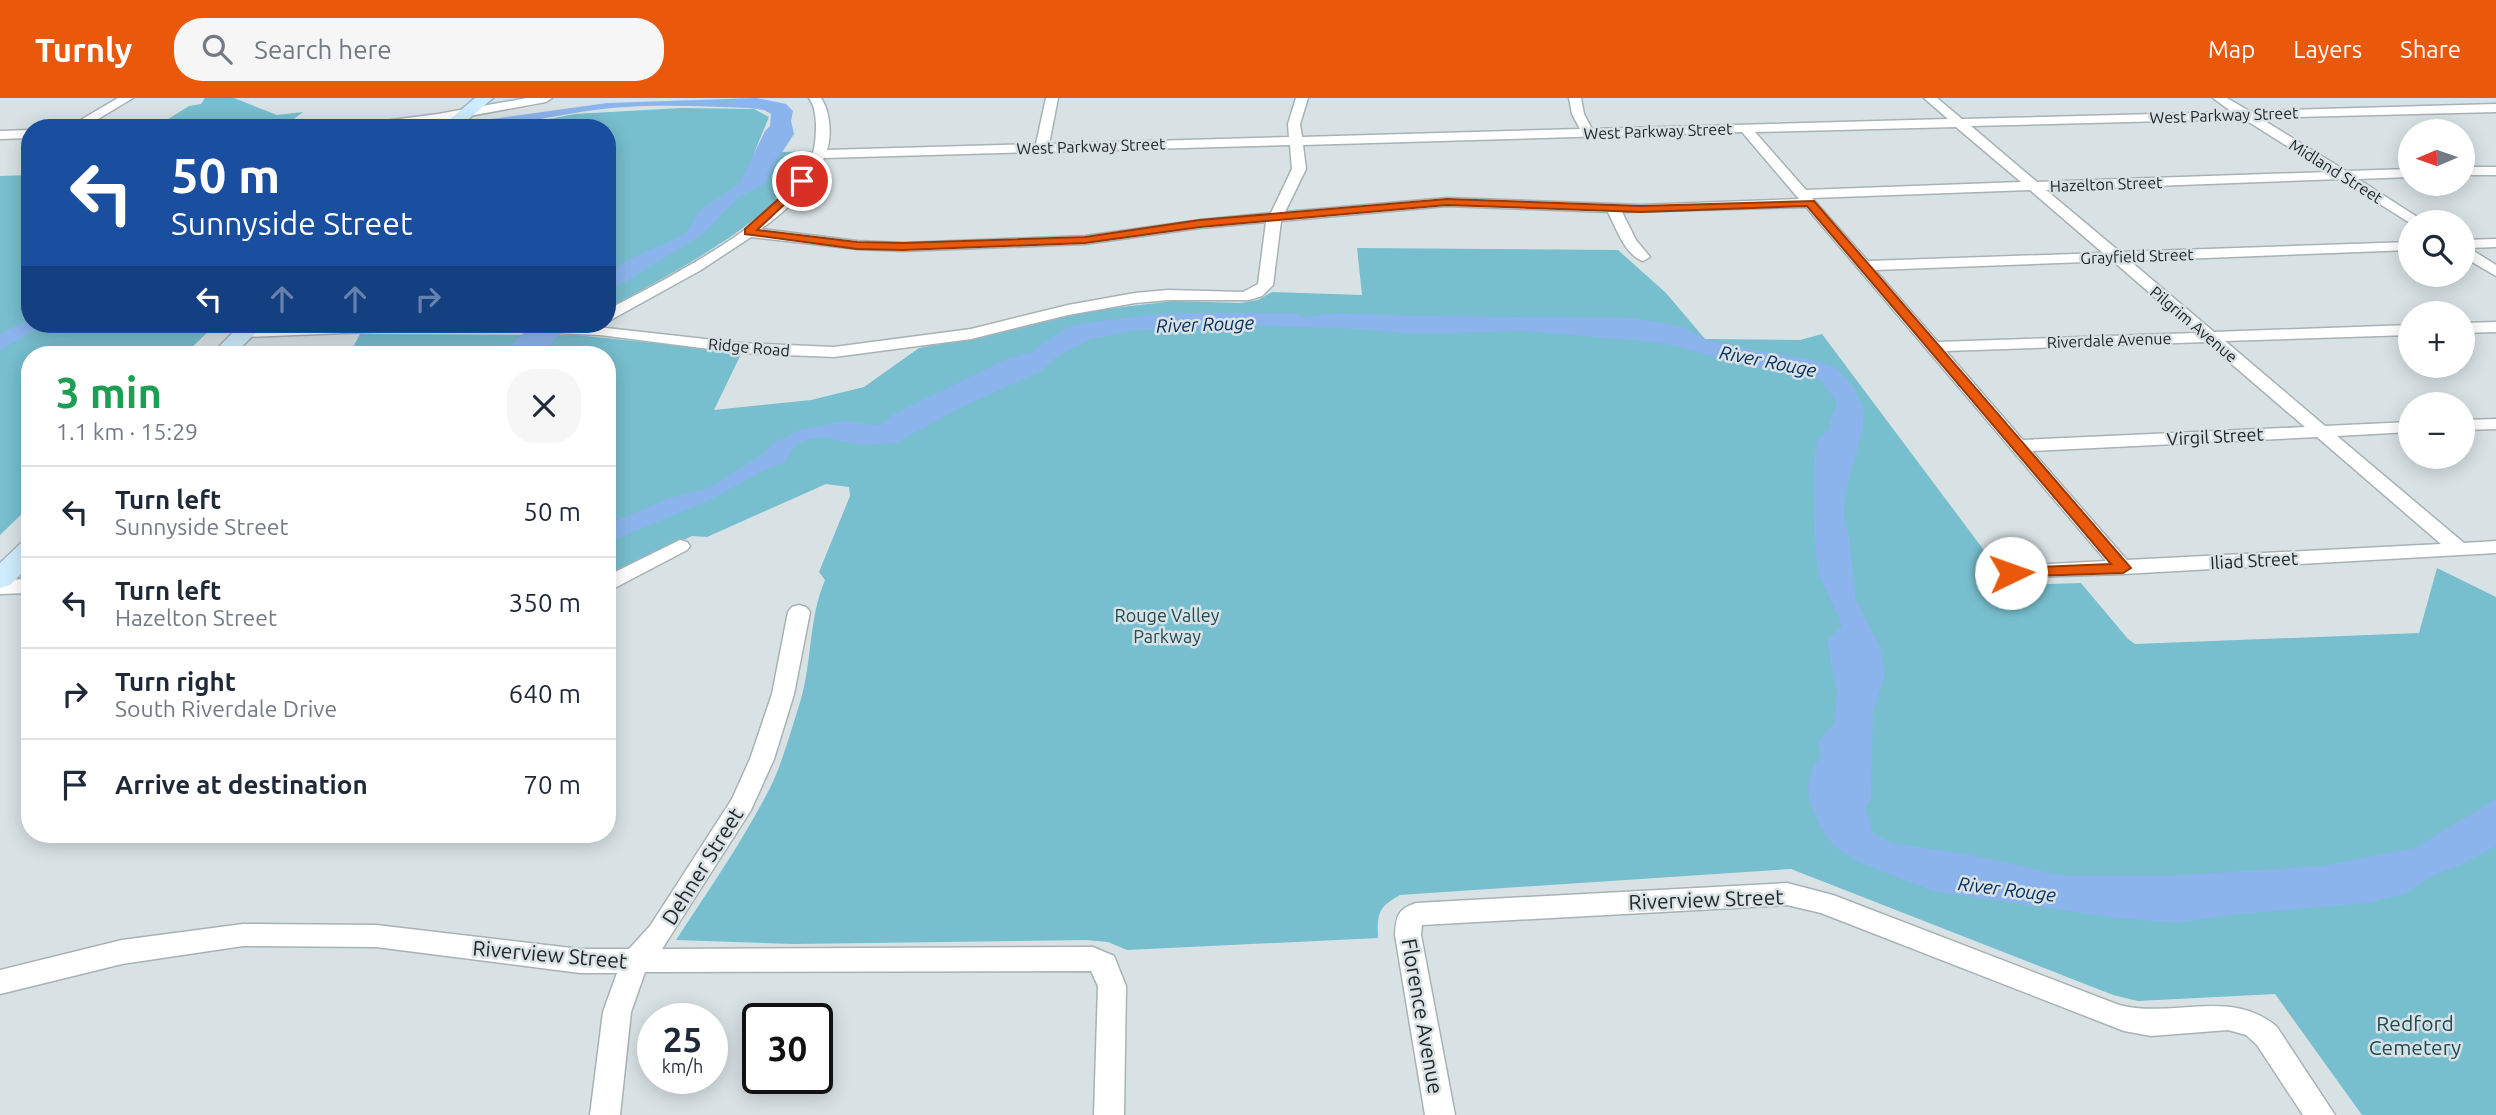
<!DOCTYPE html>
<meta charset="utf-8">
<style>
:root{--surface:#fff;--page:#f6f6f7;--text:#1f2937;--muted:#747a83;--line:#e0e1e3;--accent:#ea580c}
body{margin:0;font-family:Ubuntu,sans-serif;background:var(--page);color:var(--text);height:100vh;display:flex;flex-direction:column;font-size:26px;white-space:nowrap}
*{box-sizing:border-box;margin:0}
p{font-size:23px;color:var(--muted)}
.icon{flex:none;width:38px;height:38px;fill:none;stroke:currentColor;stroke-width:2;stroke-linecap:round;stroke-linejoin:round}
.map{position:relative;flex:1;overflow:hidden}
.drawer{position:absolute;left:21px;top:248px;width:595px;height:497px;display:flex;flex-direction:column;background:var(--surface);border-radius:28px;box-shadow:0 4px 18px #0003}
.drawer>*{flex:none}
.hud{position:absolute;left:21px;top:21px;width:595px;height:214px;border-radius:28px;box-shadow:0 4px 18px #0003;background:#1a4fa0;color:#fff;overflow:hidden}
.needle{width:46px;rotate:268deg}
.fabs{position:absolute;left:2398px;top:21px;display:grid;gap:14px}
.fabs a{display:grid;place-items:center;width:77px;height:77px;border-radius:50%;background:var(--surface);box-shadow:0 4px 18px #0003;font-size:35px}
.speed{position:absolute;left:637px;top:905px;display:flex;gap:14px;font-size:35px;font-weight:700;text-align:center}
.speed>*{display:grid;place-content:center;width:91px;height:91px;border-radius:50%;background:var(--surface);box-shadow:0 4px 18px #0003;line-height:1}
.speed small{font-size:18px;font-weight:400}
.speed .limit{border:4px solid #111;border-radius:10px;background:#fff;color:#111}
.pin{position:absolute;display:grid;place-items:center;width:60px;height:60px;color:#fff;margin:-30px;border:4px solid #fff;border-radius:50%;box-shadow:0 2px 7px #0007}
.me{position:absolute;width:77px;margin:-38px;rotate:87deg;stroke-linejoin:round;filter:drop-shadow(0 0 5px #0008)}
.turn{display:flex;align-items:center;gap:24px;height:147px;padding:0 35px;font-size:32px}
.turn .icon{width:91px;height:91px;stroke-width:2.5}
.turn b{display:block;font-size:49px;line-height:60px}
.lanes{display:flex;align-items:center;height:66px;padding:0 35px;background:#0003;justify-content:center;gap:35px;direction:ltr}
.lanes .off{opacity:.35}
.round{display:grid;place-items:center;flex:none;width:74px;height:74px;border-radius:28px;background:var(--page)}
.overview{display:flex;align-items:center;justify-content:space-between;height:119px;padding:0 35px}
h1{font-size:42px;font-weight:700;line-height:52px;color:#1e9e55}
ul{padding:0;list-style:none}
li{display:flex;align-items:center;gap:21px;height:91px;padding:0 35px;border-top:2px solid var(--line)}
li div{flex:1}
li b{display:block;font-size:26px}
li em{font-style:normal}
header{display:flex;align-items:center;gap:42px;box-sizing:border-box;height:98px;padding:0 35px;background:var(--accent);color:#fff}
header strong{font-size:33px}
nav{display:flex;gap:38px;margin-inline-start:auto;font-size:24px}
.search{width:490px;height:63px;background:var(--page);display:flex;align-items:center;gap:18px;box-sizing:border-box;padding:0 24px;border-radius:28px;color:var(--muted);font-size:26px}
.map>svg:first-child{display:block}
.green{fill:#77bece}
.water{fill:#8bb4ec}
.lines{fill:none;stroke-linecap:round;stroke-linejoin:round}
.street-casing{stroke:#a8b2b4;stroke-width:3}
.secondary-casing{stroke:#a8b2b4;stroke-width:3}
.street{fill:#fff;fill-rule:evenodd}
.secondary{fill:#ceecfd;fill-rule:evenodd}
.route{fill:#ea580c;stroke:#983908;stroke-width:2}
.labels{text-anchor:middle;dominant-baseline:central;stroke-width:5;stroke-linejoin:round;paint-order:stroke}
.far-street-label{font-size:16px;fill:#222627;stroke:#d8e2e5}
.street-label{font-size:18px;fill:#222627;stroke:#d8e2e5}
.park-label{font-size:18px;fill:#204a54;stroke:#d8e2e5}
.water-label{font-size:19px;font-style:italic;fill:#083062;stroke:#d8e2e5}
.near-street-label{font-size:21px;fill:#222627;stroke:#d8e2e5}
.near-park-label{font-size:21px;fill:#204a54;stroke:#d8e2e5}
</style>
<header>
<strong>Turnly</strong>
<div class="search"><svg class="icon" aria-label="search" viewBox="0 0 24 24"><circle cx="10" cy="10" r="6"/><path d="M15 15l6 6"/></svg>Search here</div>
<nav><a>Map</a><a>Layers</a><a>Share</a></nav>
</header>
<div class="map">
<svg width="2496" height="1017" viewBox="0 0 2496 1017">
<rect width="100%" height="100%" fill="#d8e2e5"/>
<path class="green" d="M205 0H234L277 17 303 14 282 30H154L189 8 201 6Z
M681 10 754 11 769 19 754 55 811 53C795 114 661 181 607 211V30H504L575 16Z
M30 77V226H216L184 257H30V408L0 437V78Z
M1357 150 1618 152 1666 195 1705 241 1800 242 1822 236 2010 487 2081 485 2128 541 2135 546 2419 535 2437 470 2496 499V1017H2362L2275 896 2138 903 2113 897 1791 771 1400 797C1378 809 1377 816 1378 840L1127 852 1108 844 1086 842 794 846 676 842C708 793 742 744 769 692 783 664 791 632 801 601 812 563 809 519 825 482L819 474 850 398 849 389 826 386 707 439 692 438 607 479V257H349L360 236 576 237 742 254 714 312 811 302 864 289 919 250 999 235 1079 214 1174 203 1240 205 1258 202 1272 194 1362 197Z"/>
<path class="water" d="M757 0 786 6 793 13 791 23 794 36 772 70 766 85 738 100 702 137 607 195V175L630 161 685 136 700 112 739 86 765 33 770 28 771 16 764 12 749 10C696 8 640 5 587 13 545 19 506 30 464 30L484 22 607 5Z
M1193 215H1295L1304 219 1338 215 1412 218 1632 220 1684 229 1704 241 1729 248 1811 262 1835 269 1853 288 1864 312 1862 335 1845 396 1844 419 1850 443 1855 500 1881 552 1884 571V580L1873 615 1871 700 1866 711 1873 735 1891 745 1977 758 2065 778H2166L2323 768 2415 750 2496 701V748L2459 768 2436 776 2406 795 2370 805 2239 816 2177 825 2116 820 1933 793 1856 763 1834 748 1820 729 1810 704 1808 687 1813 668 1821 659 1818 643 1834 626 1837 596 1827 542 1842 528C1836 510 1826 495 1820 478 1813 461 1812 362 1817 343L1830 330 1829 324 1836 310V303L1821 282 1809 275 1791 269 1766 271 1743 267 1672 247 1642 243 1525 233 1414 236 1358 231 1239 227 1220 231 1170 230 1131 233 1092 241 1071 251 1053 261 1041 273 958 311 896 345 859 347 822 339 806 342 795 348 785 364 763 373 710 402 607 445V427L670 400 709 390 763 356 774 345 802 331 845 323 874 327 881 326 896 315 1007 261 1032 254 1066 230 1079 226 1158 216Z
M30 222V226H47L0 252V236Z
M533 226H569C546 254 537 257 501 257Z"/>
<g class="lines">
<defs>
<path id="street" d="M118 0H133L83 30H67Z
M527 0H552L546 4C483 15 420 30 356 30L362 26 438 16Z
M809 0H821C830 13 832 37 827 52L1036 46 1046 0H1058L1049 46 1289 39 1288 26 1296 0H1308L1300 26 1302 39 1580 31 1572 16 1569 0H1581L1584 16 1592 31 1948 21 1924 0H1937L1962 21 2232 14 2213 0H2227L2249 13 2496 6V14L2260 20 2346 73 2410 71V79L2358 81 2425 124 2410 125 2340 81 2046 92 2120 154 2410 144V152L2130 163 2214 234 2410 227V237L2225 243 2325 328 2410 324V334L2337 338 2464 445 2496 443V455L2123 476 2004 480 2001 475 2004 470 2011 468 2106 463 1806 109 1622 114 1636 142 1650 159 1643 163C1625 157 1616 130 1608 114L1447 108 1281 123 1273 187 1262 198 1249 202H1168L1135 205 1068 217 971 241 834 259 741 255 600 237 517 233 416 232 245 239 237 234 245 229 329 226H570L741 245 834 249 971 231 1068 207 1135 195 1168 192 1243 194 1258 186 1266 124 1200 130 1085 146 903 153 857 151 751 139 701 172 607 224V212C666 181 771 129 806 71 815 57 816 42 816 25 815 16 815 8 809 0ZM2244 21 2328 74 2037 84 1971 28ZM1956 29 2021 84 1806 92 1755 34ZM1742 34 1799 101 1641 107 1447 100 1285 114 1306 71 1303 47ZM1290 47 1292 71 1271 115 1200 122 1085 138 903 145 857 143 761 131C786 113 813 89 824 60ZM2030 92 2103 155 1868 163 1812 100ZM2113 163 2196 235 1938 244 1875 172ZM2206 244 2305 329 2023 342 1946 253ZM2317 339 2441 446 2127 462 2032 353Z
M30 32V40L0 41V33Z
M2462 69H2496V77H2462Z
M2496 141V149L2469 150 2496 167V178L2462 158V142Z
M2496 224V234L2462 235V225Z
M2496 321V331L2462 332V322Z
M680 442 687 444 690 448 687 452 607 494V478Z
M30 481V495L0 496V482Z
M799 507 806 509 810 514 794 596 774 661 751 712 662 851 1093 849 1114 858 1126 888 1124 1017H1094L1098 888 1091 873 645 874 631 914 620 1017H590L603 914 617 875H580L376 849 243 848 122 866 0 896V872L122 842 243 826 376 827 580 851H629L650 828 732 701 750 661 772 596 788 514 792 509Z
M1787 785 1833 797 2119 907C2172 921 2231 889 2277 929L2335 1017H2303L2257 947 2246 937 2228 932 2151 938 2124 933 1821 815 1787 807 1422 827 1421 837 1455 1017H1425L1395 837C1396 818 1398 811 1416 805Z"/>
<path id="secondary" d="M475 0H493L458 30H440Z
M241 226H264L234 257H211Z
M30 443V467L10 487 0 490V465L21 445Z"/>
</defs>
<use href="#street" class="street-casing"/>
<use href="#secondary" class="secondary-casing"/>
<use href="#street" class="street"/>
<use href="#secondary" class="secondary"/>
</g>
<path class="route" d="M802 80 806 81V86L757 132 857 144 903 145 1085 139 1200 122 1447 101 1641 108 1814 103 2131 470 2123 475 2006 479 2003 475 2006 472 2011 470 2111 466 1807 108 1641 114 1447 107 1200 129 1085 145 903 152 857 151 745 136V131Z"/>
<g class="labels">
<g class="far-street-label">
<text transform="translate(2224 17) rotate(-2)">West Parkway Street</text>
<text transform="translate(1658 33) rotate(-2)">West Parkway Street</text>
<text transform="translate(1091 48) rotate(-2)">West Parkway Street</text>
<text transform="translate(2336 73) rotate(32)">Midland Street</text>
<text transform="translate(2106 86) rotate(-2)">Hazelton Street</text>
<text transform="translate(2137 158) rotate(-2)">Grayfield Street</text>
<text transform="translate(2194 226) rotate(40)">Pilgrim Avenue</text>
<text transform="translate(2109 242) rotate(-2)">Riverdale Avenue</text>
<text transform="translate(749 249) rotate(5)">Ridge Road</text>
</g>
<g class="street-label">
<text transform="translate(2215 338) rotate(-3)">Virgil Street</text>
<text transform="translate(2254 462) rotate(-3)">Iliad Street</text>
</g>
<g class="park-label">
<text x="1167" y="517">Rouge Valley<tspan x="1167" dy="21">Parkway</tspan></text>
</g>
<g class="water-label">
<text transform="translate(1205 226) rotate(-2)">River Rouge</text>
<text transform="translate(1768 263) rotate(11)">River Rouge</text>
<text transform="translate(2007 791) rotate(7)">River Rouge</text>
</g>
<g class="near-street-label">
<text transform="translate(702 768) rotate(-58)">Dehner Street</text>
<text transform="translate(1706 801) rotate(-2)">Riverview Street</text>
<text transform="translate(550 856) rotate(5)">Riverview Street</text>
<text transform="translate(1423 918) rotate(80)">Florence Avenue</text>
</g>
<g class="near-park-label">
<text x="2415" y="925">Redford<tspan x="2415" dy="24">Cemetery</tspan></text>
</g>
</g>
</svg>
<div class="fabs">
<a><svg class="needle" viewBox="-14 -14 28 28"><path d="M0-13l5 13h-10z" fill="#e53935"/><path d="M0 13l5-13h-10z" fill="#747a83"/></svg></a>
<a><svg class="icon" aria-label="search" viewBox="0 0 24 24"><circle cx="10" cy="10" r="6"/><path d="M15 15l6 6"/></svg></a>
<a>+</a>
<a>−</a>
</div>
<div class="speed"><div>25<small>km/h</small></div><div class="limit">30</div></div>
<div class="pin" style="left:802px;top:83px;background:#d93025"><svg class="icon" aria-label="arrive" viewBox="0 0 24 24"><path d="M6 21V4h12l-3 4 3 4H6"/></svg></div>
<svg class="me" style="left:2011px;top:475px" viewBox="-20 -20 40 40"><circle r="19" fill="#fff"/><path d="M0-13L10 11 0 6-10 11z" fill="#ea580c"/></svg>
<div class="hud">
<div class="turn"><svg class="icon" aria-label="left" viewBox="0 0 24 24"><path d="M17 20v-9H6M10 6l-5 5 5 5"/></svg><div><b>50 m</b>Sunnyside Street</div></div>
<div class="lanes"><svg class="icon" aria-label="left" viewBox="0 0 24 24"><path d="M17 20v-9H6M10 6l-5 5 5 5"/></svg><svg class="icon off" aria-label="ahead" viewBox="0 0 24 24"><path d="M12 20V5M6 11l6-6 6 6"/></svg><svg class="icon off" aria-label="ahead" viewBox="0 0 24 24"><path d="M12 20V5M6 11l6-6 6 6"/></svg><svg class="icon off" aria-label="right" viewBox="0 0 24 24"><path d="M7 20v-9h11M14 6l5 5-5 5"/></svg></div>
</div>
<section class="drawer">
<div class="overview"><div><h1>3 min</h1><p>1.1 km · 15:29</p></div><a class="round"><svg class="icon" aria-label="close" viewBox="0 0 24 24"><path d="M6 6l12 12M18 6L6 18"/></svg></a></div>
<ul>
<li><svg class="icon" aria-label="left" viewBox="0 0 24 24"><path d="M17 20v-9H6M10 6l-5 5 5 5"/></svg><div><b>Turn left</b><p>Sunnyside Street</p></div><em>50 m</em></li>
<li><svg class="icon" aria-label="left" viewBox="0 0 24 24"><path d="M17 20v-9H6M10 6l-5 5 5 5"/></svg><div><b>Turn left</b><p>Hazelton Street</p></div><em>350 m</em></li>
<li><svg class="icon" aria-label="right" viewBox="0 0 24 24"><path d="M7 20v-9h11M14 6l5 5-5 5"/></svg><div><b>Turn right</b><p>South Riverdale Drive</p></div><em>640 m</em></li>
<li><svg class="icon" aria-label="arrive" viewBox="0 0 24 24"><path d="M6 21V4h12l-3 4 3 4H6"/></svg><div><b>Arrive at destination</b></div><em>70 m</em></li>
</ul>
</section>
</div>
